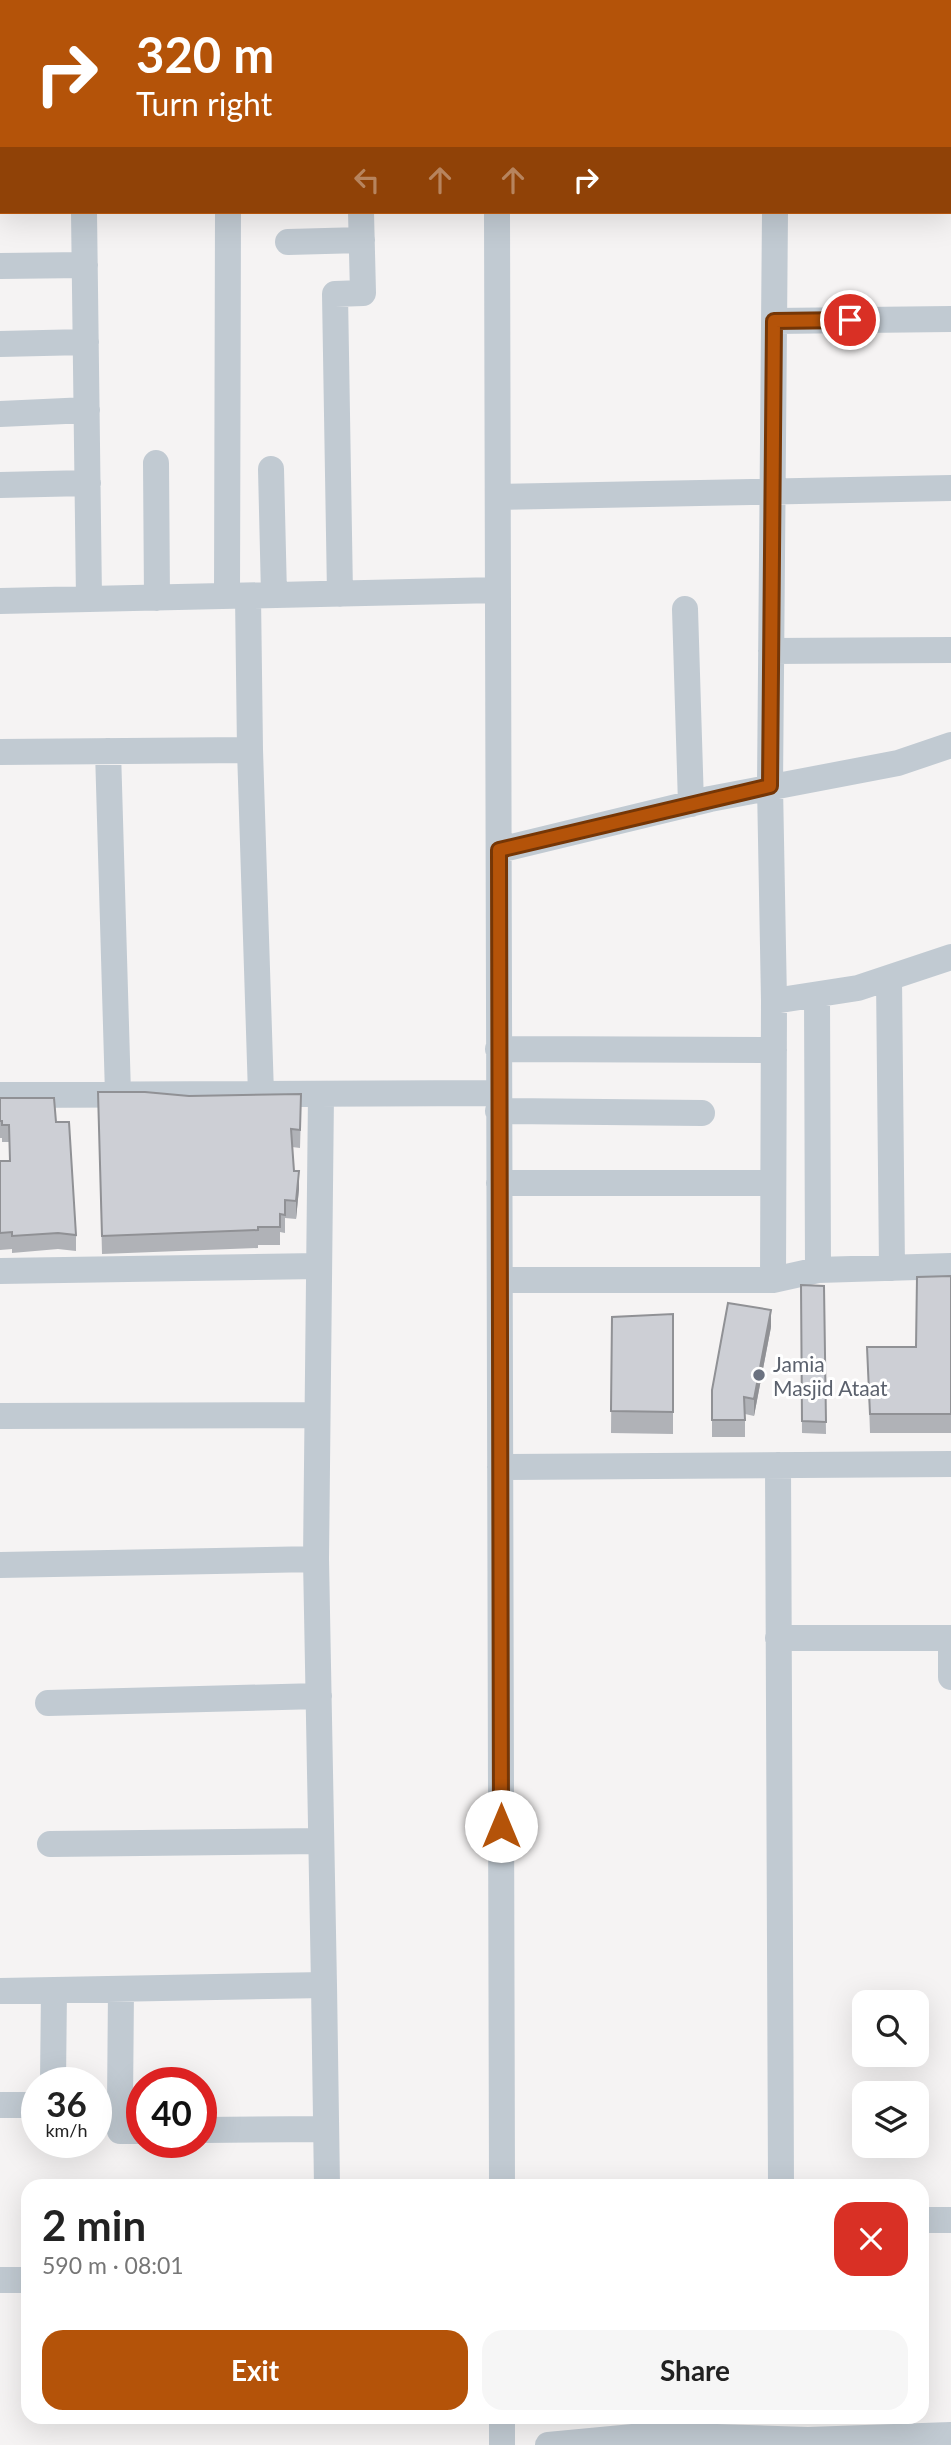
<!DOCTYPE html>
<meta charset="utf-8">
<style>
:root{--surface:#fff;--page:#f6f6f6;--text:#222;--muted:#767676;--accent:#b45309}
body{margin:0;font-family:Lato,sans-serif;background:var(--page);color:var(--text);height:100vh;display:flex;flex-direction:column;font-size:26px;white-space:nowrap}
*{box-sizing:border-box;margin:0}
p{font-size:23px;color:var(--muted)}
.icon{flex:none;width:38px;height:38px;fill:none;stroke:currentColor;stroke-width:2;stroke-linecap:round;stroke-linejoin:round}
.map{position:relative;flex:1;overflow:hidden}
.drawer{position:absolute;left:21px;top:2179px;width:908px;height:245px;display:flex;flex-direction:column;background:var(--surface);border-radius:21px;box-shadow:0 7px 28px #0002}
.drawer>*{flex:none}
.hud{position:absolute;left:0px;top:0px;width:952px;height:214px;box-shadow:0 7px 28px #0002;background:#b45309;color:#fff;overflow:hidden}
.fabs{position:absolute;left:852px;top:1990px;display:grid;gap:14px}
.fabs a{display:grid;place-items:center;width:77px;height:77px;border-radius:14px;background:var(--surface);box-shadow:0 7px 28px #0002;font-size:35px}
.speed{position:absolute;left:21px;top:2067px;display:flex;gap:14px;font-size:35px;font-weight:700;text-align:center}
.speed>*{display:grid;place-content:center;width:91px;height:91px;border-radius:50%;background:var(--surface);box-shadow:0 7px 28px #0002;line-height:1}
.speed small{font-size:18px;font-weight:400}
.speed .limit{border:10px solid #d22;background:#fff;color:#111}
.pin{position:absolute;display:grid;place-items:center;width:60px;height:60px;color:#fff;margin:-30px;border:4px solid #fff;border-radius:50%;box-shadow:0 2px 7px #0007}
.me{position:absolute;width:77px;margin:-38px;rotate:0deg;stroke-linejoin:round;filter:drop-shadow(0 0 5px #0008)}
.turn{display:flex;align-items:center;gap:24px;height:147px;padding:0 21px;font-size:32px}
.turn .icon{width:91px;height:91px;stroke-width:2.5}
.turn b{display:block;font-size:49px;line-height:60px}
.lanes{display:flex;align-items:center;height:66px;padding:0 21px;background:#0003;justify-content:center;gap:35px;direction:ltr}
.lanes .off{opacity:.35}
.round{display:grid;place-items:center;flex:none;width:74px;height:74px;border-radius:21px;background:var(--page)}
.head{display:flex;align-items:center;justify-content:space-between;height:119px;padding:0 21px}
h1{font-size:42px;font-weight:700;line-height:52px}
.button{display:flex;gap:14px;margin-top:auto;padding:14px 21px}
.button a{flex:1;height:80px;border-radius:21px;background:var(--accent);color:#fff;font-size:28px;font-weight:700;line-height:80px;text-align:center}
.button a+a{background:var(--page);color:var(--text)}
.map>svg:first-child{display:block}
.lines{fill:none;stroke-linecap:round;stroke-linejoin:round}
.minor{stroke:#c1cad2;stroke-width:26}
.wall{fill:#b0b2b7}
.shaded-wall{fill:#909195}
.building{fill:#cdcfd5;stroke:#909195;stroke-width:2}
.route-casing{stroke:#753606;stroke-width:18}
.route{stroke:#b45309;stroke-width:12}
.worship-dot{fill:#6b7280;stroke:#fff;stroke-width:2.5}
.labels{text-anchor:middle;dominant-baseline:central;stroke-width:6;stroke-linejoin:round;paint-order:stroke}
.worship-label{font-size:21px;fill:#5b616d;stroke:#fff;text-anchor:start}
</style>
<div class="map">
<svg width="951" height="2445" viewBox="0 0 951 2445">
<rect width="100%" height="100%" fill="#f5f3f3"/>
<g class="lines">
<path class="minor" d="M497 0V2
M0 130H2
M950 150H951
M84 212 89 599
M497 212 502 2186
M288 242 362 240
M0 266 85 265
M774 321 951 319
M0 344 86 342
M0 414 87 410
M156 463 157 598
M271 469 274 595
M0 485 88 483
M498 497 951 488
M340 594 335 294 363 293 361 212
M227 596 228 212
M248 596 250 750 261 1094
M0 601 498 590
M685 609 691 804
M771 651 951 650
M108 751 118 1094
M0 752 250 750
M499 850 710 799 898 763 951 745
M889 978 892 1268
M817 995 818 1270
M774 1001 858 988 951 957
M498 1049 774 1050
M0 1095 498 1093
M498 1111 702 1113
M499 1183H773
M0 1271 318 1266
M500 1280H773L818 1270 951 1266
M773 1280 774 1001 770 786 775 212
M0 1416 317 1415
M778 1465 781 2186
M500 1467 951 1464
M0 1565 316 1559
M778 1638H951
M951 1638V1677
M48 1703 319 1696
M50 1844 321 1841
M324 1985 327 2186
M0 1991 324 1985 316 1559 321 1094
M53 2082 54 1990
M0 2105H37
M96 2105H120V2131H142
M120 2105 121 1989
M201 2130 326 2129
M922 2220H951
M0 2280H28
M502 2417V2445
M548 2445 654 2435 808 2440 951 2435"/>
</g>
<path class="wall" d="M98 1092 301 1112 300 1148 292 1147 294 1171 299 1189 296 1219 285 1218V1233L280 1232V1245H258V1248L102 1254Z
M0 1098 56 1122 76 1235V1251L58 1249 12 1253V1249L0 1250V1161H9V1142H2V1138H0Z
M951 1276V1433H870L867 1347H916Z
M801 1285 824 1286 826 1434 802 1433Z
M673 1314V1434L611 1433 612 1317Z
M771 1327 754 1416 745 1414V1437H712V1390Z"/>
<path class="shaded-wall" d="M299 1171V1189L296 1219V1201Z
M771 1310V1327L754 1416V1399Z"/>
<path class="building" d="M98 1092H145L189 1096 301 1094 300 1130 291 1129 294 1171H299L296 1201 285 1200V1215L280 1214V1227H258V1230L102 1236Z
M0 1098H54L56 1122H69L76 1235 58 1233 12 1236V1232L0 1233V1161H10L9 1125H2V1121H0Z
M951 1276V1414H870L867 1347H916L917 1277Z
M801 1285 824 1286 826 1422 802 1421Z
M728 1303 771 1310 754 1399 744 1397 745 1420H712V1390Z
M673 1314V1412L611 1411 612 1317Z"/>
<g class="lines">
<defs>
<path id="route" d="M501 1826 499 850 770 786 774 321 850 320"/>
</defs>
<use href="#route" class="route-casing"/>
<use href="#route" class="route"/>
</g>
<circle class="worship-dot" cx="759" cy="1375" r="7"/>
<g class="labels">
<g class="worship-label">
<text x="773" y="1363">Jamia<tspan x="773" dy="24">Masjid Ataat</tspan></text>
</g>
</g>
</svg>
<div class="fabs">
<a><svg class="icon" aria-label="search" viewBox="0 0 24 24"><circle cx="10" cy="10" r="6"/><path d="M15 15l6 6"/></svg></a>
<a><svg class="icon" aria-label="layers" viewBox="0 0 24 24"><path d="M12 4l9 5-9 5-9-5zM3 14l9 5 9-5"/></svg></a>
</div>
<div class="speed"><div>36<small>km/h</small></div><div class="limit">40</div></div>
<div class="pin" style="left:850px;top:320px;background:#d93025"><svg class="icon" aria-label="arrive" viewBox="0 0 24 24"><path d="M6 21V4h12l-3 4 3 4H6"/></svg></div>
<svg class="me" style="left:501px;top:1826px" viewBox="-20 -20 40 40"><circle r="19" fill="#fff"/><path d="M0-13L10 11 0 6-10 11z" fill="#b45309"/></svg>
<div class="hud">
<div class="turn"><svg class="icon" aria-label="right" viewBox="0 0 24 24"><path d="M7 20v-9h11M14 6l5 5-5 5"/></svg><div><b>320 m</b>Turn right</div></div>
<div class="lanes"><svg class="icon off" aria-label="left" viewBox="0 0 24 24"><path d="M17 20v-9H6M10 6l-5 5 5 5"/></svg><svg class="icon off" aria-label="ahead" viewBox="0 0 24 24"><path d="M12 20V5M6 11l6-6 6 6"/></svg><svg class="icon off" aria-label="ahead" viewBox="0 0 24 24"><path d="M12 20V5M6 11l6-6 6 6"/></svg><svg class="icon" aria-label="right" viewBox="0 0 24 24"><path d="M7 20v-9h11M14 6l5 5-5 5"/></svg></div>
</div>
<section class="drawer">
<div class="head"><div><h1>2 min</h1><p>590 m · 08:01</p></div><a class="round" style="background:#d93025;color:#fff"><svg class="icon" aria-label="close" viewBox="0 0 24 24"><path d="M6 6l12 12M18 6L6 18"/></svg></a></div>
<div class="button"><a>Exit</a><a>Share</a></div>
</section>
</div>
